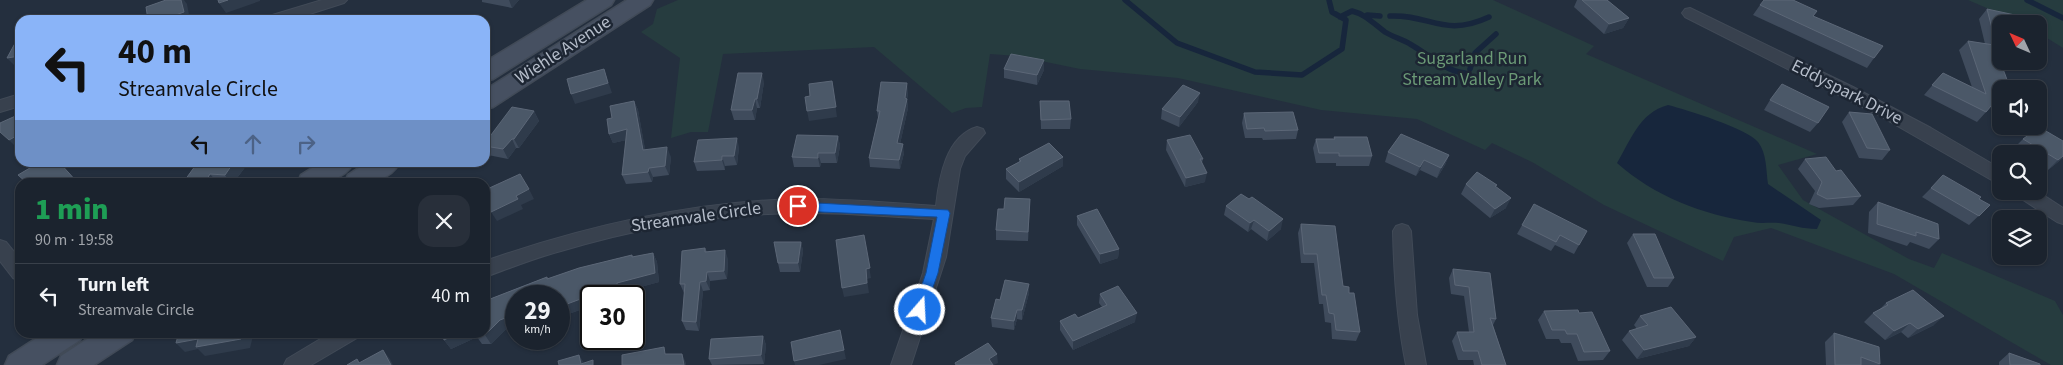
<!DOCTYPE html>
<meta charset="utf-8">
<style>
:root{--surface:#1b232e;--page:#282f3a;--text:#f1f3f6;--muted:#a0a4aa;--line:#39404a}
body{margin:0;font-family:"Source Sans 3",sans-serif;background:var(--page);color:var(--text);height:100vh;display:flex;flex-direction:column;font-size:19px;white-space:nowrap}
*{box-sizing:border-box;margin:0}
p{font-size:16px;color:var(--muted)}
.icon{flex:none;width:28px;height:28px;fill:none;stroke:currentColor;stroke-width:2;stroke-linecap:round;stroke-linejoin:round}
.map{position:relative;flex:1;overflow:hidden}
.drawer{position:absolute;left:15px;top:178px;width:475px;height:160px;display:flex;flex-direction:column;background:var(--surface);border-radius:15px;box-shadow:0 1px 4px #0004,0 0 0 1px var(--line)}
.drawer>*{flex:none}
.hud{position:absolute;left:15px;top:15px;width:475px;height:152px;border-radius:15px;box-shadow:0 1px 4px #0004,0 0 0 1px var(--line);background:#8ab4f8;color:#111;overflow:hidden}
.needle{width:32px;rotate:314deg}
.buttons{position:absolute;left:1992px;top:15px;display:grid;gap:10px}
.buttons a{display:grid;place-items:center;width:55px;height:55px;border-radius:10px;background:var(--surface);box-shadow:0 1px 4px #0004,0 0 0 1px var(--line);font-size:25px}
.speed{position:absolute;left:505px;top:285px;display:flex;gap:10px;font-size:25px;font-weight:700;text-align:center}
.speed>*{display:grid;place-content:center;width:65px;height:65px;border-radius:50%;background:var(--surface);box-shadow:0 1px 4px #0004,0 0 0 1px var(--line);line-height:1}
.speed small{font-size:12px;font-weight:400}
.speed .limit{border:2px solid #111;border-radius:8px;background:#fff;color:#111}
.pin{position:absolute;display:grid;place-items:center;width:42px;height:42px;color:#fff;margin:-21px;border:2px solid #fff;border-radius:50%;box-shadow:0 1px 5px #0007}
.me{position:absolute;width:55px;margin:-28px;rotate:19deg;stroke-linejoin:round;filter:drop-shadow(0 0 4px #0008)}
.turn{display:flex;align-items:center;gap:18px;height:105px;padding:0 20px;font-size:22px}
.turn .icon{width:65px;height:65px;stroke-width:2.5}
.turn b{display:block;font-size:35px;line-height:42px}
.lanes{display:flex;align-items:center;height:48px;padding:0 20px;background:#0003;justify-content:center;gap:25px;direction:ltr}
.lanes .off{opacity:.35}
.round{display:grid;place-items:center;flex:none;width:52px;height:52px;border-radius:15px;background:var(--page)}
.overview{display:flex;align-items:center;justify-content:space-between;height:85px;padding:0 20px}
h1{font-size:30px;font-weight:800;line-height:38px;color:#1e9e55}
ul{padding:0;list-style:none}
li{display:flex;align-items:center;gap:15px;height:65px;padding:0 20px;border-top:1px solid var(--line)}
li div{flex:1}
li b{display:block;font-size:19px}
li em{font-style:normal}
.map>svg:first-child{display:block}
.green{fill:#263c3f}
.water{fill:#17263c}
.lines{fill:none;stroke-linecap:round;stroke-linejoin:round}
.stream{stroke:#17263c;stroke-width:5.5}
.street-casing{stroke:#414a57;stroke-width:2}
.secondary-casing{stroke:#414a57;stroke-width:3}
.street{fill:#38414e;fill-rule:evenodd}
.secondary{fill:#465061;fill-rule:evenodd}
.wall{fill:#3f4b5c}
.shaded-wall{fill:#2f3b4b}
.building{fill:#4b5868;stroke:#5c6777}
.route{fill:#1a73e8;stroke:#114b97}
.labels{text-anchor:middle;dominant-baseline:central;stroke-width:5;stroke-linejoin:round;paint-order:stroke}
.street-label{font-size:18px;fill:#b4bcc9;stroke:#1d2633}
.park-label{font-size:18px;fill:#6b9a76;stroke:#1d2633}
</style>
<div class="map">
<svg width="2063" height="365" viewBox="0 0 2063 365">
<rect width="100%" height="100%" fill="#242f3e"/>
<path class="green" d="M678 0H1493L1594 46 1586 54 1817 154 1778 165 1803 200 1909 259 1934 268 1942 253 2055 301 2063 315V365H2051L1894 274 1771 228 1734 237 1723 261 1604 205 1532 162 1492 143 1485 150 1417 119 1321 110 1178 78 1080 69 1017 56 990 54 982 107 966 108 952 113 874 47 723 54 708 132H691L671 138 680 58 641 32 653 24 657 9Z
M1968 0H2063V48L2039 33V24H2024Z"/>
<path class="water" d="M1668 105C1687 110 1746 128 1758 142 1767 153 1766 171 1768 184L1821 220 1817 229C1803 229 1792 225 1779 223 1770 222 1761 224 1752 222 1703 215 1654 196 1617 163 1631 140 1639 113 1668 105Z"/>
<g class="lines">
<path class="stream" d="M1125 0 1177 43 1255 72 1302 75 1342 49 1346 20 1332 12 1329 0
M2027 0 2063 18
M1367 15 1380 16
M1390 16C1430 14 1444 38 1489 17
M1340 17 1352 11C1365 14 1374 24 1385 32 1393 37 1402 39 1410 44 1428 54 1444 71 1465 73
M1470 69 1475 53 1496 34"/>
<defs>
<path id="street" d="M322 0H347L344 3 291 20H266L269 16Z
M1690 8 1853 87 1931 128 2001 169V183L1995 182 1880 116 1685 17 1682 13 1685 9Z
M20 94V106L0 112V100Z
M977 127 983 129 985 133 965 156 960 169 946 257 911 365H891L923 273 934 219C888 217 843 212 797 213 717 214 637 228 561 251 535 258 510 268 485 277V261C586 226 689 202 796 199 842 198 889 203 936 206 939 178 946 136 977 127Z
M2014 191H2037L2063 208V224L2057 222 2017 196Z
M1402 224 1408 226 1411 231 1417 315 1426 365H1406C1397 321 1394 276 1393 231L1396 226Z
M0 240 6 242 20 259V281L13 278 0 261Z
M332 332H360L357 338 311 365H284L287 359Z"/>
<path id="secondary" d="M587 0H614L611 5 493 79 485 81V62Z
M627 0H653L650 5 493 107 485 109V90Z
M322 162H354C342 184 319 182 298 182L301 175Z
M368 162H400C388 184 366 182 345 182L348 175Z
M46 332H84L80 340 42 365H5L9 356Z
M98 332H136L132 340 94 365H57L61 356Z"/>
</defs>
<use href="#street" class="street-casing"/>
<use href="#secondary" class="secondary-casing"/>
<use href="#street" class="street"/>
<use href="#secondary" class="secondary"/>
</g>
<path class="wall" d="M482 0H519L512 8 482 2Z
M1577 0H1607L1629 18 1623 28 1604 34 1574 7Z
M1760 5 1817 11 1813 16 1874 58 1867 68 1753 15Z
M1987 9 2001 24V52L1996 51 1986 112 1977 122 1924 95 1943 73 1972 87 1959 50 1968 41 1985 44 1979 19Z
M1004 69 1044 70 1037 85 1004 78Z
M764 82 760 108H757L755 120H734L731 110Z
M908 92 907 100 908 108 900 144 904 153 900 169 870 167 869 158 878 118 877 111Z
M1770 100 1818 123 1810 132 1764 110Z
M634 101 638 110 645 150 671 157 669 175 653 177 652 182 626 184 622 175 626 140 613 143 609 134Z
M1040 101 1071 119 1070 129H1041Z
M1198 102 1179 127 1161 119 1162 109Z
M534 111 539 121 519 148H516L508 159 488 155 485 150V143Z
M1849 112 1890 150 1882 160 1859 158 1842 122Z
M1244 113 1298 130 1296 139 1263 140 1262 138H1245L1242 123Z
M838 136 840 146 837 163H821L820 167H794L792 157Z
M1334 137 1372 156 1369 166H1336V163H1316L1313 148 1316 139H1334Z
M2023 139 2063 141V158L2048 170 2039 164V154H2021L2013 149Z
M1167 140 1203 159 1202 163 1205 182 1185 187 1166 150Z
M739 147 737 165 725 166V170L697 171 694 162Z
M1388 152 1449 155 1445 165 1437 178 1420 170 1416 176 1385 162Z
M1063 157V166L1019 192 1006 179V169L1019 162V159Z
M1805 159 1836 171 1861 196 1853 205 1819 208 1809 204 1815 191 1798 169Z
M249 162 234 182H187L185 180Z
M1466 184 1506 208 1490 218 1461 194Z
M1931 188 1979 199 1990 205 1969 225 1922 197Z
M1030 199 1028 241 996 240V230L1004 209Z
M1249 199 1281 229 1267 241 1251 229 1248 232 1224 215 1226 206Z
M1878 202 1939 239 1929 249 1910 242 1907 246 1868 233 1869 212Z
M1534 204 1579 245 1574 254 1555 245 1551 251 1517 234Z
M1077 216 1119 249 1118 258 1100 264 1077 225Z
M1301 224 1343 286 1349 293 1360 332 1356 341 1332 339 1331 323 1325 322 1323 304H1319L1314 263H1301L1298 233Z
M1633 234 1674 278 1668 287H1647L1627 243Z
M801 242 803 251 800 272H780L778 263Z
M705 248 707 252 728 259 727 279 710 281V290L703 291 699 331 686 330 682 321 684 293 680 284Z
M653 253 657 262 659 282 622 292V296H591V306L560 317 559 314V296H516V325L506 329 491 344H482L477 337 451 349 444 340 442 332H485V301L547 277 548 279 579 268 632 255 633 257Z
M1453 269 1496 319 1493 325 1506 365H1474L1473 360H1458L1452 341 1457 332H1469L1464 296 1451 294 1449 278Z
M1029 293 1022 320 1017 319 1014 330 992 327 991 318 1000 300Z
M1100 294 1135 322 1073 350 1060 330V321L1078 318 1102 307 1099 303Z
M1886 303 1934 325 1908 338 1901 332 1885 340 1864 322 1873 313 1879 310Z
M1544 311 1579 313 1610 351 1603 360 1578 361 1571 343H1561L1559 339H1546L1538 320Z
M1640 316 1696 337 1689 346 1637 359 1622 340 1629 331 1637 329 1634 325Z
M1834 333 1880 364 1879 365H1826L1825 342Z
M763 336 766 345 764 364 712 365 709 359Z
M2009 353 2040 365H1999V362Z"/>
<path class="shaded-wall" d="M181 0H184L187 4 190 20H162Z
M228 0H260V1L226 13 219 3Z
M509 0H519L512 8Z
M1629 18 1623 28 1604 34 1609 24Z
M20 56V67H16L7 58Z
M1044 60V70L1037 85V75Z
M604 69 612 93 575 104 571 94Z
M762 73 764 82 760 108 757 99Z
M832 81 837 117 809 121 807 111Z
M907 83 908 92 907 100 908 108 898 153 897 143Z
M1200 93 1198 102 1179 127 1180 117Z
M755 99 757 108 755 120 752 110Z
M634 101 638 110 647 159 643 150Z
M534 111 539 121 519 148 514 139Z
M627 129 631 139 613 143 609 134Z
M20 134V149L19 150 9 140Z
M838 136 840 146 837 163 835 153Z
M737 138 739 147 737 165 734 156Z
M512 139 516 148 508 159 503 149Z
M903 144 904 153 900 169 899 160Z
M667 147 671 157 669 175 665 166Z
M818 153 821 163 820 167 818 158Z
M1449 155 1445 165 1437 178 1441 168Z
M722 156 725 166V170L722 160Z
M2063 156V158L2048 170 2058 160Z
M1063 157V166L1019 192V182Z
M1424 160 1420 170 1416 176 1420 167Z
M234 162H249L234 182H230L225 175Z
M649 168 653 177 652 182 648 172Z
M1207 173 1205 182 1185 187 1186 178Z
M210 174 217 182H205Z
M529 189 534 199 521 205 523 209 497 221 491 212 516 196Z
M1511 198 1506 208 1490 218 1495 209Z
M1030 199V209L1028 241V232Z
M1283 219 1281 229 1267 241 1269 231Z
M1254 220 1251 229 1248 232 1250 223Z
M864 235 871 278 867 279 869 293 844 297 842 288 866 269Z
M801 242 803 251 800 272 798 263Z
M1119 249 1118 258 1100 264V254Z
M725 250 728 259 727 279 724 271Z
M653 253 657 262 659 282 622 292V296H597L617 283Z
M707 272 710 281V290L706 281Z
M700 282 703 291 699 331 696 322Z
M1029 284V293L1022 320V310Z
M594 294 595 296H591V306L560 317 559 314V307Z
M1017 310V319L1014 330V321Z
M1137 313 1135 322 1073 350V341Z
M516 314V325L506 329 491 344 485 335 500 320Z
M1944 316 1934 325 1908 338 1918 329Z
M1910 323 1901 332 1885 340 1894 331Z
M840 330 846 359 819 365H795L794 361Z
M243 332H254L250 348 205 356 198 349 185 352 176 343Z
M460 332H477L476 335 477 337 451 349 444 340Z
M763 336 766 345 764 364 761 355Z
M1696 337 1689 346 1637 359 1644 350Z
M383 350 390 359 393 365H391Z
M682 354 686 363V365H684Z
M997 354 998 363 994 365H989V359Z
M579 355 584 363 581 364Z"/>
<path class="building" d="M166 0H181L184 12 162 20H148L146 7Z
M218 0H228L219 3Z
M1582 0H1607L1629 18 1609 24Z
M1764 0H1793L1817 11 1813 16 1883 46 1874 58 1760 5Z
M1987 9 2015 15 2017 24H2001V41L1995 40Z
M445 16 447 20H433Z
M19 36H20V56L7 58Z
M1968 41 1994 45 2009 85 2006 89H2001V94L1986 112 1932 85 1943 73 1986 94Z
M1011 54 1044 60 1037 75 1004 69Z
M604 69 608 83 571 94 567 79Z
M738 73H762L757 99H755L752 110H731Z
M832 81 836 107 807 111 805 97 810 96 809 84Z
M881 82 907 83 905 98 907 99 897 143 903 144 899 160 869 158 880 111H877Z
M1782 84 1829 107 1818 123 1770 100Z
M1183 85 1200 93 1180 117 1162 109Z
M634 101 643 150 667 147 665 166 649 168 648 172 622 175 627 129 609 134 607 119 612 118 610 106Z
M1040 101H1069L1071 119 1041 120Z
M512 107 534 111 514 139H512L503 149 485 146V143Z
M1293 112 1298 130 1265 131 1264 128 1247 129 1244 113Z
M1849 112 1872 114 1890 150 1867 148Z
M20 114V134L9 140 0 132V123Z
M2039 127 2063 141V156L2058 160 2023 139Z
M1401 134 1449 155 1441 168 1424 160 1420 167 1388 152Z
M797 135 838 136 835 153H818V158L792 157Z
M1190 135 1203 159H1200L1207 173 1186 178 1167 140Z
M1334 137H1367L1372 156H1339V153H1319L1316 139H1335Z
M737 138 734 156H722V160L694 162 698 140Z
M1049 143 1063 157 1019 182 1006 169 1021 161 1019 159Z
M1826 157 1836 171 1841 170 1861 196 1827 199 1817 194 1822 182 1805 159Z
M40 162 43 164 45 162H59L77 182H26L18 175Z
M198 162H234L225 175 210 174 205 182 185 180Z
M1477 172 1497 185 1495 186 1511 198 1495 209 1466 184Z
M520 174 529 189 516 196 518 199 491 212 485 201V190Z
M1943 175 1981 197 1979 199 1990 205 1979 216 1931 188Z
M1241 194 1249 199 1252 197 1283 219 1269 231 1254 220 1250 223 1226 206Z
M1005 198 1030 199 1028 232 996 230 998 209H1004Z
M1878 202 1938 224 1939 239 1916 232V236L1877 224Z
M1534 204 1587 231 1579 245 1560 235 1556 242 1522 225Z
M1097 209 1119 249 1100 254 1077 216Z
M1301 224 1335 226 1343 286 1349 287V293H1354L1360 332 1336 330 1334 314 1329 313 1326 295H1322L1317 254H1304Z
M1633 234H1655L1674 278H1654Z
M864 235 870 268 866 269 867 283 842 288 836 240Z
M774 242H801L798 263H778Z
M705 248V252L725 250 724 271 707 272 706 281 700 282 696 322 682 321 685 284H680L682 251Z
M653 253 655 273 617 283 618 291 597 296H594V294L559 307V296H516V314L500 320 485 335H476L475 332H485V301L547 277V279L579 268 632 255V257Z
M1453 269 1490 273 1496 319 1490 318 1506 365H1482L1478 351H1463L1457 332H1474L1469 287 1455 285Z
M1005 280 1029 284 1022 310H1017L1014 321 991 318 996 299 1000 300Z
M1118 286 1137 313 1073 341 1060 321 1075 314 1078 318 1107 305 1100 294Z
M1913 290 1944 316 1918 329 1910 323 1894 331 1873 313 1888 305 1886 303Z
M1671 307 1696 337 1644 350 1629 331 1648 325 1640 316Z
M1578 310 1579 313 1592 312 1610 351 1584 352 1577 334H1567L1565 330H1552L1544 311Z
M840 330 844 350 794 361 791 342Z
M179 332H243L241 339 196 347 198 339 176 343Z
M442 332H460L444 340Z
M1834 333 1879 347 1880 364 1861 357V365H1835Z
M763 336 761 355 709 359 711 339Z
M988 343 997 354 989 359 993 365H956L955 363Z
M664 347 665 354H682L684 365H622V355Z
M383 350 391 365H347L357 359 359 363Z
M2009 353 2040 364V365H2010Z
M579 355 581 364 593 360V365H559L558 361Z"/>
<path class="route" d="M798 202 948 210 950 213 938 273 924 313 920 315 915 313 913 310 926 273 937 217 798 211 793 206Z"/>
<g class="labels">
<g class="street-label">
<text transform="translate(563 50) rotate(-33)">Wiehle Avenue</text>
<text transform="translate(1847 92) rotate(27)">Eddyspark Drive</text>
<text transform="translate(696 217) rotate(-8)">Streamvale Circle</text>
</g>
<g class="park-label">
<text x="1472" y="58">Sugarland Run<tspan x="1472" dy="21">Stream Valley Park</tspan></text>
</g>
</g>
</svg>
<div class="buttons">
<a><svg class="needle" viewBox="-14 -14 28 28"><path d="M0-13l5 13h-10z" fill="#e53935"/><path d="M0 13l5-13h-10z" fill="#a0a4aa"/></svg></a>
<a><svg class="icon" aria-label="sound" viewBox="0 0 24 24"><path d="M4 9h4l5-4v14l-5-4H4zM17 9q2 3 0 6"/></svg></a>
<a><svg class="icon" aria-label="search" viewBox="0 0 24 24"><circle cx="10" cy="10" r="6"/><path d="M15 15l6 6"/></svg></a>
<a><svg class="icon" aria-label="layers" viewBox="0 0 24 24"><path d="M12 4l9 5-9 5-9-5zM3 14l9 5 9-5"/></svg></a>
</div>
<div class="speed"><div>29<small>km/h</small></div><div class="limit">30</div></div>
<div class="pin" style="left:798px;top:206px;background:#d93025"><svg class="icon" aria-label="arrive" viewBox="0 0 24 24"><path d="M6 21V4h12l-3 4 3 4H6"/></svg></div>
<svg class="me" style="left:920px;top:310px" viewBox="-20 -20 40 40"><circle r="17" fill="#1a73e8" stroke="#fff" stroke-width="3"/><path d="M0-11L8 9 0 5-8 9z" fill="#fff"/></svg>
<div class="hud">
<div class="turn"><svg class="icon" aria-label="left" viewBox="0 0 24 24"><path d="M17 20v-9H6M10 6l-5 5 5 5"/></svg><div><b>40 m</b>Streamvale Circle</div></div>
<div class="lanes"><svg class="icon" aria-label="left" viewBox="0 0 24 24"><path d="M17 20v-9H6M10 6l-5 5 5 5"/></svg><svg class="icon off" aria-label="ahead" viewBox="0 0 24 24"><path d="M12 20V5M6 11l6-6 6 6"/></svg><svg class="icon off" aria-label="right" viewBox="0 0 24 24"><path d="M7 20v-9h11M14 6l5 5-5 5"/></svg></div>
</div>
<section class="drawer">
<div class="overview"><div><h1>1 min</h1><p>90 m · 19:58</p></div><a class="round"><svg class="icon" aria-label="close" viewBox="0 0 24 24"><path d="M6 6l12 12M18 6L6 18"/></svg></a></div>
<ul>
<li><svg class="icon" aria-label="left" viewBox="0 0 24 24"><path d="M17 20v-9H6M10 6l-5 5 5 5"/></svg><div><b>Turn left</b><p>Streamvale Circle</p></div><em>40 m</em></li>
</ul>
</section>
</div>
